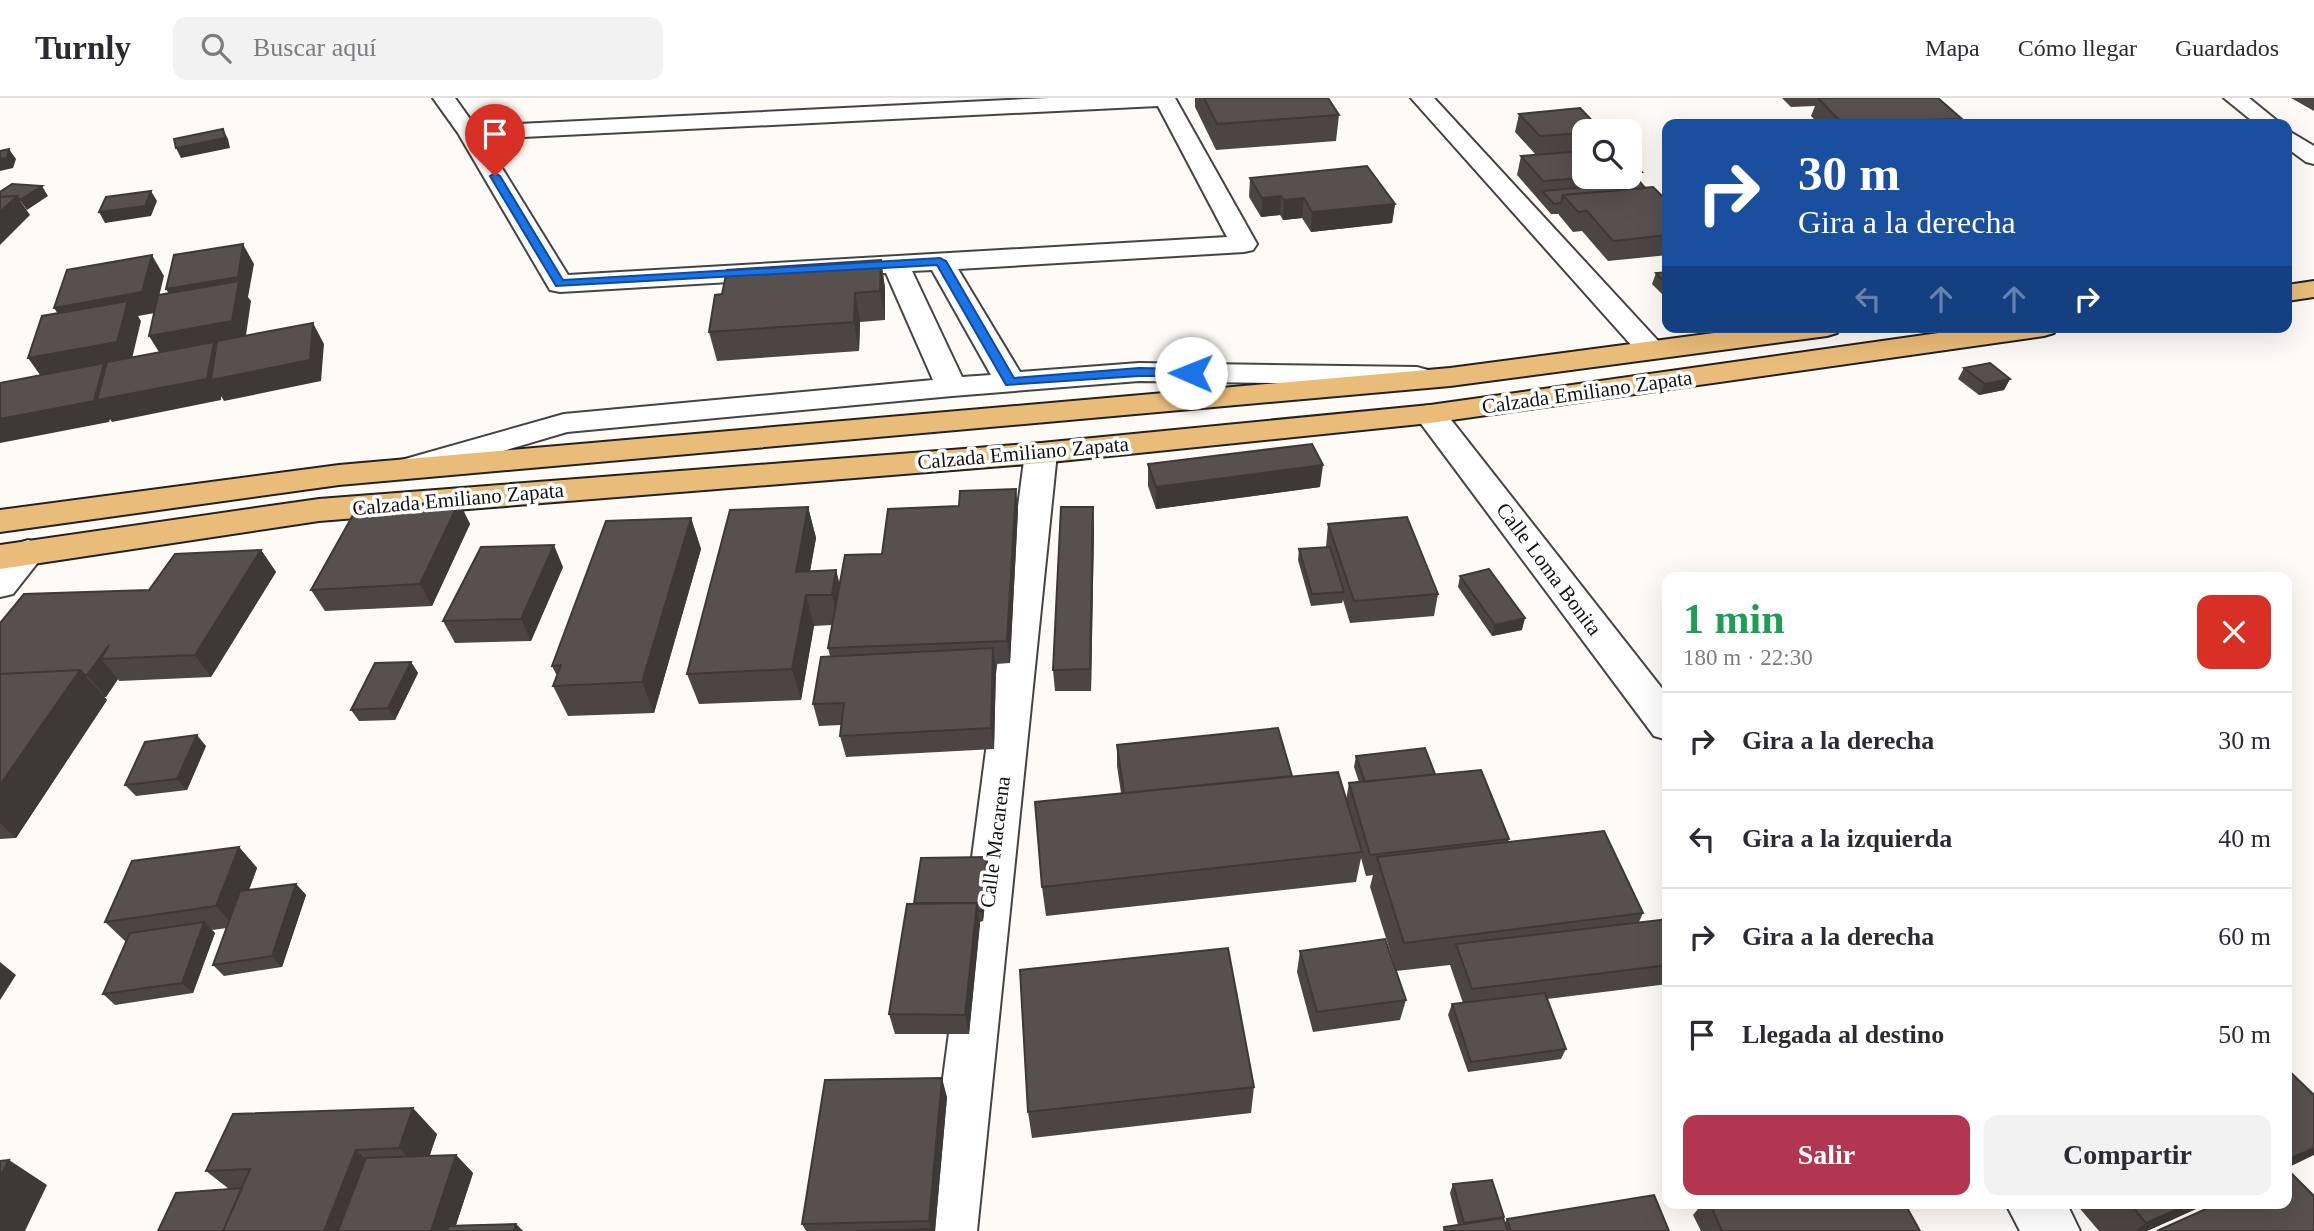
<!DOCTYPE html>
<html lang="es">
<meta charset="utf-8">
<style>
:root{--surface:#fff;--page:#f2f2f3;--text:#2b2b33;--muted:#7c7c81;--line:#e1e1e2;--accent:#b33651}
body{margin:0;font-family:Georgia,serif;background:var(--page);color:var(--text);height:100vh;display:flex;flex-direction:column;font-size:26px;white-space:nowrap}
*{box-sizing:border-box;margin:0}
p{font-size:23px;color:var(--muted)}
.icon{flex:none;width:38px;height:38px;fill:none;stroke:currentColor;stroke-width:2;stroke-linecap:round;stroke-linejoin:round}
.map{position:relative;flex:1;overflow:hidden}
.panel{position:absolute;left:1662px;top:474px;width:630px;height:637px;display:flex;flex-direction:column;background:var(--surface);border-radius:14px;box-shadow:0 7px 28px #0002}
.panel>*{flex:none}
.banner{position:absolute;left:1662px;top:21px;width:630px;height:214px;border-radius:14px;box-shadow:0 7px 28px #0002;background:#1a4fa0;color:#fff;overflow:hidden}
.fabs{position:absolute;left:1572px;top:21px;display:grid;gap:14px}
.fabs a{display:grid;place-items:center;width:70px;height:70px;border-radius:14px;background:var(--surface);box-shadow:0 7px 28px #0002;font-size:35px}
.pin{position:absolute;display:grid;place-items:center;width:60px;height:60px;color:#fff;margin:-72px -30px;border-radius:50% 50% 50% 0;rotate:-45deg;box-shadow:0 0 7px #0007}
.pin .icon{rotate:45deg}
.me{position:absolute;width:77px;margin:-38px;rotate:271deg;stroke-linejoin:round;filter:drop-shadow(0 0 5px #0008)}
.turn{display:flex;align-items:center;gap:24px;height:147px;padding:0 21px;font-size:32px}
.turn .icon{width:91px;height:91px;stroke-width:2.5}
.turn b{display:block;font-size:49px;line-height:60px}
.lanes{display:flex;align-items:center;height:66px;padding:0 21px;background:#0003;justify-content:center;gap:35px;direction:ltr}
.lanes .off{opacity:.35}
.round{display:grid;place-items:center;flex:none;width:74px;height:74px;border-radius:14px;background:var(--page)}
.summary{display:flex;align-items:center;justify-content:space-between;height:119px;padding:0 21px}
h1{font-size:42px;font-weight:700;line-height:52px;color:#1e9e55}
.cta{display:flex;gap:14px;margin-top:auto;padding:14px 21px}
.cta a{flex:1;height:80px;border-radius:14px;background:var(--accent);color:#fff;font-size:28px;font-weight:700;line-height:80px;text-align:center}
.cta a+a{background:var(--page);color:var(--text)}
ul{padding:0;list-style:none}
li{display:flex;align-items:center;gap:21px;height:98px;padding:0 21px;border-top:2px solid var(--line)}
li div{flex:1}
li b{display:block;font-size:26px}
li em{font-style:normal}
header{display:flex;align-items:center;gap:42px;box-sizing:border-box;height:98px;padding:0 35px;background:var(--surface);border-bottom:2px solid var(--line)}
header strong{font-size:33px}
nav{display:flex;gap:38px;margin-inline-start:auto;font-size:24px}
.search{width:490px;height:63px;background:var(--page);display:flex;align-items:center;gap:18px;box-sizing:border-box;padding:0 24px;border-radius:14px;color:var(--muted);font-size:26px}
.map>svg:first-child{display:block}
.lines{fill:none;stroke-linecap:round;stroke-linejoin:round}
.minor-casing{stroke:#444;stroke-width:4}
.major-casing{stroke:#222;stroke-width:4}
.minor{fill:#fff;fill-rule:evenodd}
.major{fill:#eabc79;fill-rule:evenodd}
.wall{fill:#4c4543}
.shaded-wall{fill:#3e3837}
.building{fill:#58504e;stroke:#3e3837;stroke-width:2}
.route{fill:#1a73e8;stroke:#114b97;stroke-width:2}
.labels{text-anchor:middle;dominant-baseline:central;stroke-width:7;stroke-linejoin:round;paint-order:stroke}
.street-label{font-size:21px;fill:#111;stroke:#fff}
</style>
<header>
<strong>Turnly</strong>
<div class="search"><svg class="icon" aria-label="search" viewBox="0 0 24 24"><circle cx="10" cy="10" r="6"/><path d="M15 15l6 6"/></svg>Buscar aquí</div>
<nav><a>Mapa</a><a>Cómo llegar</a><a>Guardados</a></nav>
</header>
<div class="map">
<svg width="2314" height="1133" viewBox="0 0 2314 1133">
<rect width="100%" height="100%" fill="#fefbf6"/>
<g class="lines">
<defs>
<path id="minor" d="M433 0H455L475 28 1048 0H1175L1257 146 1253 152 1244 154 958 171 1020 274 1139 265 1417 269 1428 272 1432 278 1428 284 1417 287 1139 283 952 298 567 334 422 377 410 380 398 377 394 370 398 363 564 316 933 282 886 175 560 194 550 192 458 35ZM1158 8 1227 139 568 177 484 41ZM932 172 991 277 962 279 912 173Z
M1411 0H1434L1661 246 1666 252 1661 258 1651 261 1641 258Z
M2224 0H2249L2281 26H2256Z
M2287 32 2314 48V66L2306 64 2287 50Z
M1430 307 1441 309 1668 598V642L1654 638 1419 323 1414 316 1419 309Z
M1041 345 1052 348 1057 355 977 1133H923L1025 355 1030 348Z
M28 442 40 446 46 454 13 496 0 499V464L16 446Z
M2006 1106H2067L2080 1133H2020Z"/>
<path id="major" d="M2314 183V199L2287 203V187Z
M1759 229H1841L1837 235 1827 238 1450 288 339 387 0 434V412L339 367 1450 270Z
M1981 229H2058L2054 235 2044 238 1430 325 1041 365 319 423 0 471V447L319 401 1041 345 1430 307Z"/>
</defs>
<use href="#minor" class="minor-casing"/>
<use href="#major" class="major-casing"/>
<use href="#minor" class="minor"/>
<use href="#major" class="major"/>
</g>
<path class="wall" d="M1195 0H1328L1339 17 1336 43 1216 52 1195 9Z
M1782 0H1938L1962 21 1959 26H1819L1811 18 1815 8 1791 9Z
M2291 0H2314V13Z
M1519 16 1584 33V79H1629V61L1642 74 1640 84 1645 90 1668 104V157L1608 163 1582 133 1573 134 1559 117V116H1551L1517 77 1521 58 1536 57 1515 34Z
M1250 80 1395 106 1392 125 1311 134 1302 120 1283 122 1280 117 1261 119 1249 99Z
M881 162 885 190V222L860 224 859 253 717 263 709 234 722 196Z
M1668 174V197H1663L1652 186 1656 175Z
M1964 270 2010 281 2004 292 1979 297 1958 281Z
M1148 366 1320 389 1156 411 1148 388Z
M459 404 470 426 432 508 325 513 311 492Z
M808 409 816 440 810 473 836 472 840 487 882 456 1018 412 1010 565 996 566 994 651 846 659 840 638 841 627 819 628 813 606 830 558 828 550 832 527 814 528 801 602 699 606 687 576Z
M1093 409 1094 431 1091 593H1055L1053 572Z
M691 420 701 451 654 615 568 618 553 588 557 578 552 568Z
M1328 426 1438 496 1434 518 1350 525 1343 502 1342 505 1311 508 1298 462 1299 451 1326 449Z
M261 452 276 474 211 579 119 583 118 581 106 599H104L107 602 16 740 0 741V525L149 492Z
M563 469 531 543 455 545 443 523Z
M1460 478 1522 532 1492 538 1458 489Z
M411 564 418 575 395 622 359 623 351 612Z
M1117 647 1292 678 1346 702 1349 685 1359 684 1354 669 1356 658 1435 676 1509 741 1508 744 1643 815 1639 824 1668 821V886L1547 901 1566 951 1561 961 1468 974 1448 917 1452 906 1463 905 1450 867 1396 873 1406 902 1400 922 1313 934 1297 874 1300 853 1396 872 1370 789 1373 777 1366 778 1361 760 1356 784 1046 818 1042 789 1121 695 1117 668Z
M206 648 187 692 136 698 125 687Z
M239 749 257 770 249 792 296 786 306 797 282 869 224 878 213 867 227 830 212 832 215 835 193 895 115 907 103 896 126 844 105 824Z
M987 759 989 770 983 823 980 824 969 936H895L889 916 914 805Z
M1254 989 1251 1015 1032 1040 1028 1014Z
M947 999 935 1133H806L802 1126Z
M437 1036 429 1058 456 1057 473 1075 456 1127 516 1126 523 1133H158L229 1091 206 1073Z
M1453 1086 1505 1125 1507 1121 1669 1133H1443L1444 1129 1458 1127 1450 1095Z
M1702 1106H1905L1920 1133H1701L1693 1117Z
M2076 1106H2207L2147 1133H2099Z"/>
<path class="shaded-wall" d="M223 31 228 41 230 50 181 60 176 50Z
M9 51 16 61 13 70 0 73V61Z
M42 88 48 98 27 112 20 102Z
M151 93 157 103 151 118 105 125 99 114Z
M17 98 30 117 0 147V114Z
M1281 98 1280 117 1261 119 1262 100Z
M1304 100 1302 120 1283 122 1284 102Z
M1395 106 1392 125 1311 134 1312 114Z
M243 146 254 166 248 199 251 203 245 244 313 225 324 246 321 283 224 303 221 298V302L112 324 110 321 109 324 0 345V321L43 281 28 260 68 231 54 210 152 157 164 178 155 215 138 218 141 223 131 265 162 259 149 238 179 212 166 191Z
M881 162 885 190V222L880 193Z
M855 195 860 224 859 253 854 224Z
M2010 281 2004 292 1979 297 1985 286Z
M1323 367 1320 389 1156 411V389Z
M1016 391 1018 412 1010 565 1007 543Z
M459 404 470 426 432 508 420 486Z
M808 409 816 440 805 501 806 497 814 528 801 602 792 571 796 474Z
M1093 409 1094 431 1091 593 1090 571Z
M691 420 701 451 654 615 642 584Z
M554 447 563 469 531 543 521 521Z
M261 452 276 474 211 579 195 557Z
M836 472 843 503 840 527 832 497Z
M1525 520 1522 532 1492 538 1495 527Z
M109 547 101 561 118 581 106 599 87 577Z
M993 550 996 572 994 651 991 630Z
M411 564 418 575 395 622 388 610Z
M80 572 107 602 16 740 0 725V687Z
M197 637 206 648 187 692 177 681Z
M239 749 257 770 235 829 216 808Z
M987 759 989 770 983 823 981 813Z
M296 786 306 797 282 869 272 858Z
M977 805 980 826 969 936 965 917Z
M204 824 215 835 193 895 182 885Z
M0 864 16 877 0 902Z
M942 980 947 999 935 1133H931L929 1123Z
M413 1010 437 1036 424 1075 399 1050Z
M2314 1050V1057L2287 1070V1062Z
M356 1052 382 1077 361 1133H324Z
M456 1057 473 1075 454 1133H431Z
M9 1062 47 1087 25 1133H0V1079Z
M2189 1106H2207L2147 1133H2135L2146 1125Z
M516 1126 523 1133H514Z"/>
<path class="building" d="M1204 0H1328L1339 17 1217 26Z
M1818 0H1938L1962 21 1841 24Z
M1580 10 1602 33H1584V35L1540 38 1519 16Z
M223 31 225 40 176 50 174 41Z
M9 51 7 60 0 61V53Z
M1584 53V79H1593L1543 83 1521 58Z
M1629 61 1642 74 1629 76Z
M1367 68 1395 106 1312 114 1304 100 1284 102 1281 98 1262 100 1250 80Z
M1640 84 1645 90 1563 97 1561 105 1554 106 1542 93Z
M12 86 42 88 20 102 17 98 0 99V94Z
M1653 89 1668 104V137L1613 143 1587 113 1578 114 1563 97Z
M151 93 145 108 99 114 106 99Z
M17 98 0 114V99Z
M243 146 238 179 166 191 174 157Z
M152 157 142 194 54 210 67 172Z
M881 162 880 193 855 195 854 224 709 234 715 197 722 196 727 172Z
M1668 174V186H1666L1656 175Z
M239 183 232 223 149 238 158 197Z
M128 203 117 244 28 260 42 218Z
M313 225 310 262 211 282 217 243Z
M214 244 207 281 97 302 107 264Z
M104 265 94 303 0 321V285Z
M1990 265 2010 281 1985 286 1964 270Z
M1312 346 1323 367 1156 389 1148 366Z
M1016 391 1007 543 828 550 845 457 882 456 888 411 959 408 960 393Z
M459 404 420 486 311 492 358 408Z
M808 409 796 474 836 472 832 497H806L792 571 687 576 730 412Z
M1061 409H1093L1090 571 1053 572Z
M1407 419 1438 496 1354 503 1328 426Z
M691 420 642 584 553 588 561 567 552 568 606 423Z
M554 447 521 521 443 523 481 449Z
M1330 449 1344 494 1312 496 1299 451Z
M261 452 195 557 101 561 109 547 87 577H85L80 572 0 576V525L24 496 149 492 175 456Z
M1489 471 1525 520 1495 527 1460 478Z
M993 550 991 630 840 638 844 605 813 606 821 559Z
M411 564 388 610 351 612 375 565Z
M80 572 0 687V576Z
M1278 630 1292 678 1124 695 1117 647Z
M197 637 177 681 125 687 145 644Z
M1425 650 1435 676 1365 684 1356 658Z
M1481 672 1509 741 1370 757 1349 685Z
M1338 674 1362 754 1042 789 1035 704Z
M1604 733 1643 815 1404 845 1377 759Z
M239 749 216 808 105 824 132 763Z
M987 759 981 813H978L977 805H914L921 760Z
M296 786 272 858 213 867 240 793Z
M977 805 965 917 889 916 907 806Z
M1668 821V867L1472 891 1456 846Z
M204 824 182 885 103 896 130 835Z
M1385 841 1406 902 1317 914 1300 853Z
M1228 850 1254 989 1028 1014 1020 872Z
M1545 895 1566 951 1471 964 1452 906Z
M2287 971 2314 997V1050L2287 1062Z
M942 980 929 1123 802 1126 825 982Z
M413 1010 399 1050 356 1052 324 1133H223L250 1071 206 1073 233 1016Z
M456 1057 431 1133H338L366 1060Z
M9 1062 0 1079V1063Z
M2289 1073 2314 1098V1133H2157L2217 1106H2287V1074Z
M1492 1082 1504 1119 1464 1125 1453 1086Z
M242 1090 223 1133H158L176 1095Z
M1654 1097 1669 1133H1511L1507 1121Z
M1710 1106H1905L1920 1133H1722Z
M2130 1106H2189L2146 1125Z
M1503 1120 1508 1133H1445L1444 1129Z
M516 1126 514 1133H447L449 1128Z
M932 1131 931 1133H856Z"/>
<path class="route" d="M495 75 500 78 563 182 940 160 946 163 1014 280 1139 270 1191 271 1197 275 1191 278H1139L1006 287 937 167 556 188 490 78Z"/>
<g class="labels">
<g class="street-label">
<text transform="translate(1587 294) rotate(-8)">Calzada Emiliano Zapata</text>
<text transform="translate(1023 355) rotate(-5)">Calzada Emiliano Zapata</text>
<text transform="translate(458 401) rotate(-5)">Calzada Emiliano Zapata</text>
<text transform="translate(1549 471) rotate(53)">Calle Loma Bonita</text>
<text transform="translate(995 744) rotate(-83)">Calle Macarena</text>
</g>
</g>
</svg>
<div class="fabs">
<a><svg class="icon" aria-label="search" viewBox="0 0 24 24"><circle cx="10" cy="10" r="6"/><path d="M15 15l6 6"/></svg></a>
</div>
<div class="pin" style="left:495px;top:78px;background:#d93025"><svg class="icon" aria-label="arrive" viewBox="0 0 24 24"><path d="M6 21V4h12l-3 4 3 4H6"/></svg></div>
<svg class="me" style="left:1191px;top:275px" viewBox="-20 -20 40 40"><circle r="19" fill="#fff"/><path d="M0-13L10 11 0 6-10 11z" fill="#1a73e8"/></svg>
<div class="banner">
<div class="turn"><svg class="icon" aria-label="right" viewBox="0 0 24 24"><path d="M7 20v-9h11M14 6l5 5-5 5"/></svg><div><b>30 m</b>Gira a la derecha</div></div>
<div class="lanes"><svg class="icon off" aria-label="left" viewBox="0 0 24 24"><path d="M17 20v-9H6M10 6l-5 5 5 5"/></svg><svg class="icon off" aria-label="ahead" viewBox="0 0 24 24"><path d="M12 20V5M6 11l6-6 6 6"/></svg><svg class="icon off" aria-label="ahead" viewBox="0 0 24 24"><path d="M12 20V5M6 11l6-6 6 6"/></svg><svg class="icon" aria-label="right" viewBox="0 0 24 24"><path d="M7 20v-9h11M14 6l5 5-5 5"/></svg></div>
</div>
<section class="panel">
<div class="summary"><div><h1>1 min</h1><p>180 m · 22:30</p></div><a class="round" style="background:#d93025;color:#fff"><svg class="icon" aria-label="close" viewBox="0 0 24 24"><path d="M6 6l12 12M18 6L6 18"/></svg></a></div>
<ul>
<li><svg class="icon" aria-label="right" viewBox="0 0 24 24"><path d="M7 20v-9h11M14 6l5 5-5 5"/></svg><div><b>Gira a la derecha</b></div><em>30 m</em></li>
<li><svg class="icon" aria-label="left" viewBox="0 0 24 24"><path d="M17 20v-9H6M10 6l-5 5 5 5"/></svg><div><b>Gira a la izquierda</b></div><em>40 m</em></li>
<li><svg class="icon" aria-label="right" viewBox="0 0 24 24"><path d="M7 20v-9h11M14 6l5 5-5 5"/></svg><div><b>Gira a la derecha</b></div><em>60 m</em></li>
<li><svg class="icon" aria-label="arrive" viewBox="0 0 24 24"><path d="M6 21V4h12l-3 4 3 4H6"/></svg><div><b>Llegada al destino</b></div><em>50 m</em></li>
</ul>
<div class="cta"><a>Salir</a><a>Compartir</a></div>
</section>
</div>
